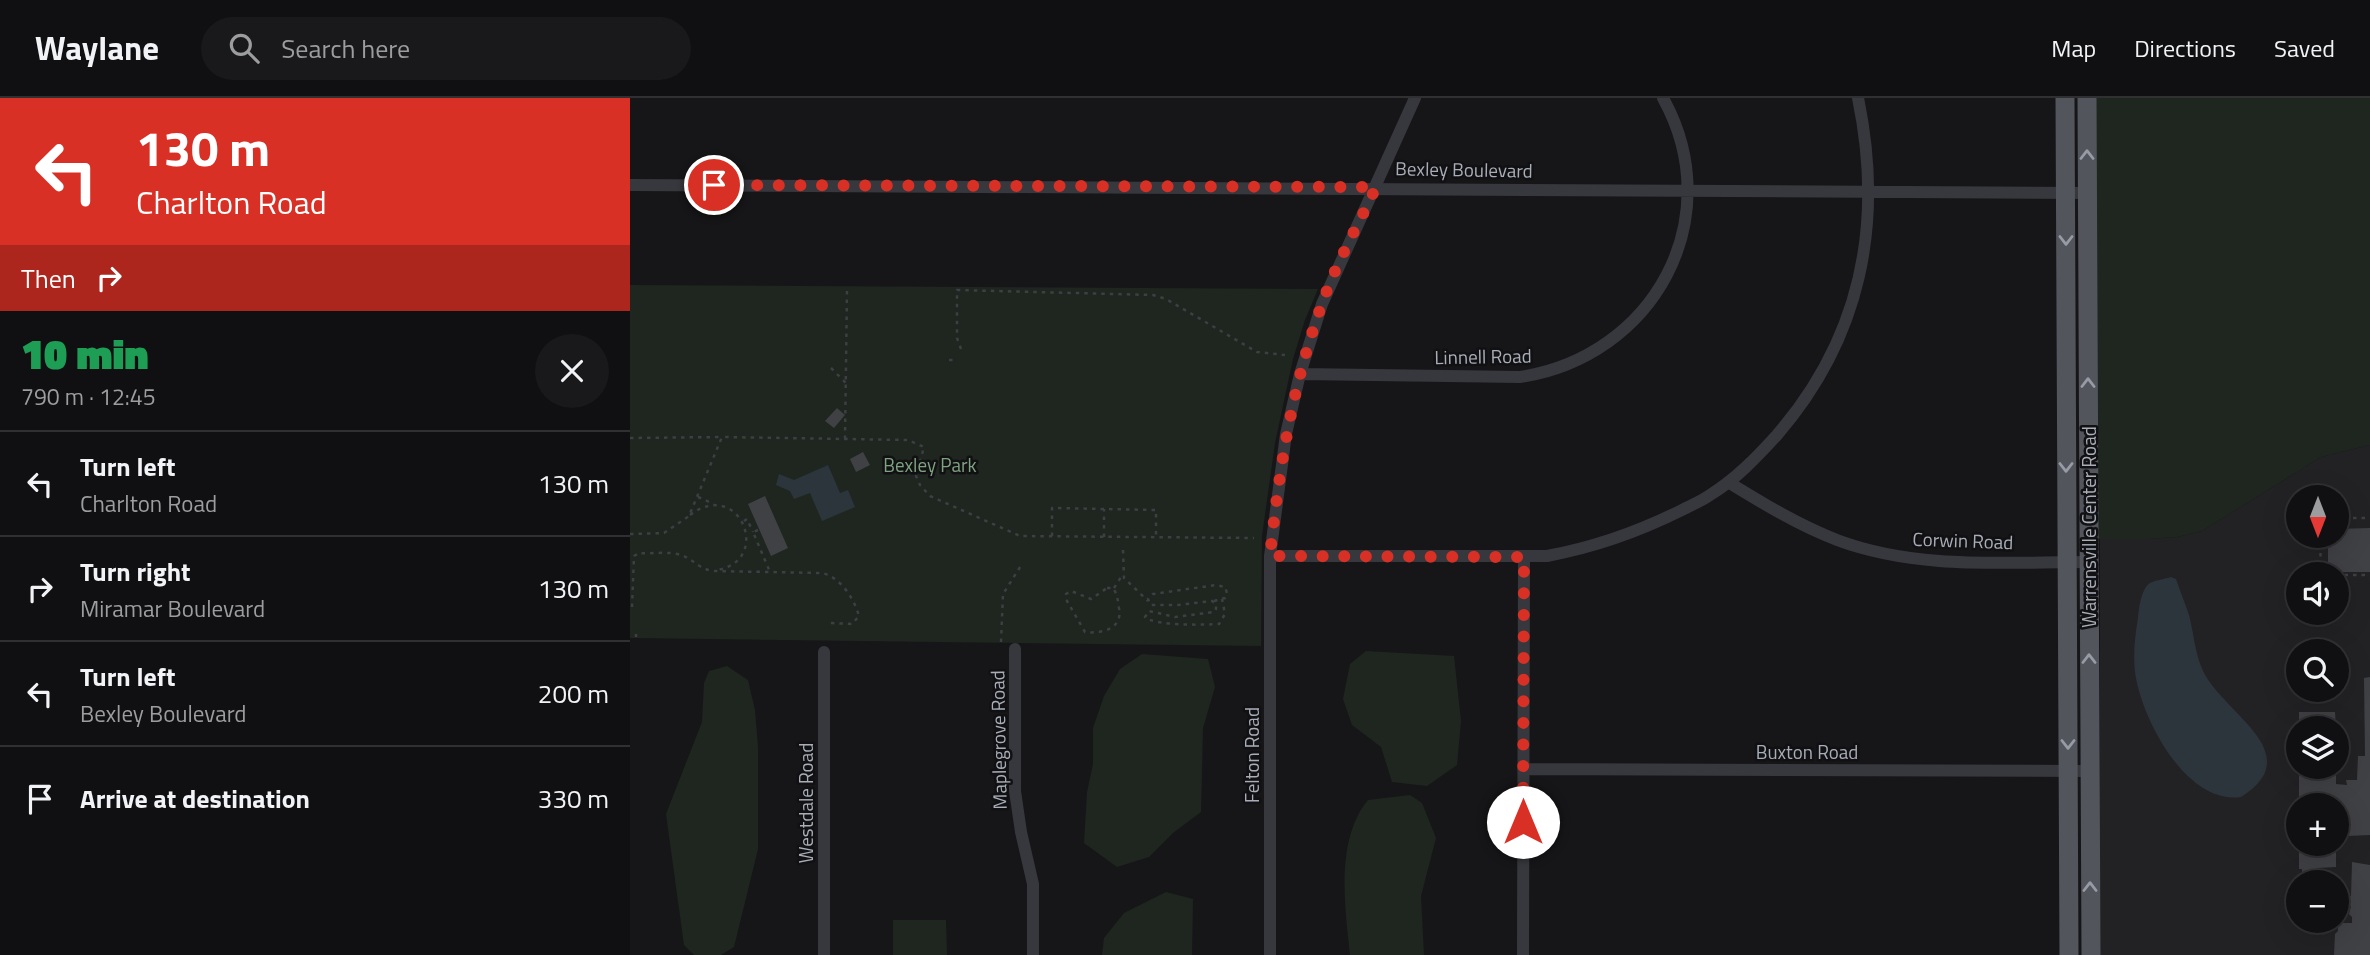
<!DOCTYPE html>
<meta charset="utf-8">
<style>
:root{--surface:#101012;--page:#19191b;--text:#f1f3f6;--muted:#9c9d9f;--line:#303032}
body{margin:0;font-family:"Titillium Web",sans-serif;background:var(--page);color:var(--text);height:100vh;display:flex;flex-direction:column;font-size:26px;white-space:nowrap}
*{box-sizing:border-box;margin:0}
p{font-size:23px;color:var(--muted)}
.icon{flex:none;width:38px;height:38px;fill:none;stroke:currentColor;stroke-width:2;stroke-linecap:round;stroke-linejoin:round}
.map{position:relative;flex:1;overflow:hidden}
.drawer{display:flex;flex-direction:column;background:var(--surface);width:630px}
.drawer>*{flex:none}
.banner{background:#d93025;color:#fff;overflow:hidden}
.needle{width:46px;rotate:180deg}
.buttons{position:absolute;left:1656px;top:387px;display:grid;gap:14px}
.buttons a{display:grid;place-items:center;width:63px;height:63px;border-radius:50%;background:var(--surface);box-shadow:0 7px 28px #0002,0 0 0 2px var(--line);font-size:35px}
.pin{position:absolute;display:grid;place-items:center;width:60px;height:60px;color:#fff;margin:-30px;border:4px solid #fff;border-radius:50%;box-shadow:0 2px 7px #0007}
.me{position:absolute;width:77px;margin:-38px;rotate:0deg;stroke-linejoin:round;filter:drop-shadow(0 0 5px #0008)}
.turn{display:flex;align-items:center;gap:24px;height:147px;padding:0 21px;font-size:32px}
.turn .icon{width:91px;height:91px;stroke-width:2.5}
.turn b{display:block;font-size:49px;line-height:60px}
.then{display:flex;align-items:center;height:66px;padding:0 21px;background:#0003;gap:14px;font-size:26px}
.round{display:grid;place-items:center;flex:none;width:74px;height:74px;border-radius:37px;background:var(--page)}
.summary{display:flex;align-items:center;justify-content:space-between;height:119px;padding:0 21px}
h1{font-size:42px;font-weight:800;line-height:52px;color:#1e9e55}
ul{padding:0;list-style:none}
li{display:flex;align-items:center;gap:21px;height:105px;padding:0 21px;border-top:2px solid var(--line)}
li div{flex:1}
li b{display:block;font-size:26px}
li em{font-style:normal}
header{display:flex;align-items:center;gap:42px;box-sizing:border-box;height:98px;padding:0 35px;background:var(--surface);border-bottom:2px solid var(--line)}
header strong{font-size:33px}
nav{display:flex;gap:38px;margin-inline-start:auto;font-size:24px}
.search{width:490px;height:63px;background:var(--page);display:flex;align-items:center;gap:18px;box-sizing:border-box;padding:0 24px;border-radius:38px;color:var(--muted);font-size:26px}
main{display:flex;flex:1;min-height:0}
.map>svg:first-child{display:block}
.built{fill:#222225;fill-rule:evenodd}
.green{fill:#1e261f}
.water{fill:#2c353c}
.building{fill:#404145}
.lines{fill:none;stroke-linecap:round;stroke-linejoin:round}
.path{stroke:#3d3f44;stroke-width:2.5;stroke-dasharray:3.5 5;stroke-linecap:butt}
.street{stroke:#37383d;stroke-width:12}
.primary{stroke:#53555c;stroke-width:19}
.oneway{stroke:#979ba6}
.route{stroke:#d93025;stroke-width:12;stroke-dasharray:0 21.6}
.labels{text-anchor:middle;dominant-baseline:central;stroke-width:5;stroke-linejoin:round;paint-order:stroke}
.street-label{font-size:19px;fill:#a8adb8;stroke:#111113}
.park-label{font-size:19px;fill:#7fa381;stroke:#111113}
</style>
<header>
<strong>Waylane</strong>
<div class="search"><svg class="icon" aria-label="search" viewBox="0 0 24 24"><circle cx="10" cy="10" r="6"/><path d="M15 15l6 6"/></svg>Search here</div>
<nav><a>Map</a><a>Directions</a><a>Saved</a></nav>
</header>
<main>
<section class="drawer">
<div class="banner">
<div class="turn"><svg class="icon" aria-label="left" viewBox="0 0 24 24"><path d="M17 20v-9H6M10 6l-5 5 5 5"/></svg><div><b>130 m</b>Charlton Road</div></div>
<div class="then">Then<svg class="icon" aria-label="right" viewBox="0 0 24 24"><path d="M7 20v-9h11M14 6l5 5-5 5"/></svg></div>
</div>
<div class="summary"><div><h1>10 min</h1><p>790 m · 12:45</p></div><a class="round"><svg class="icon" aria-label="close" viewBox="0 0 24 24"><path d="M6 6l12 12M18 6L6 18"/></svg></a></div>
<ul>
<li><svg class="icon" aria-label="left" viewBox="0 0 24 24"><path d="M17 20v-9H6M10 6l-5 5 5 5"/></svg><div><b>Turn left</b><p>Charlton Road</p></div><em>130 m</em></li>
<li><svg class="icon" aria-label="right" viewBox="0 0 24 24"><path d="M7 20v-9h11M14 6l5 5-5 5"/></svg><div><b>Turn right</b><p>Miramar Boulevard</p></div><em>130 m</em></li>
<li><svg class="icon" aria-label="left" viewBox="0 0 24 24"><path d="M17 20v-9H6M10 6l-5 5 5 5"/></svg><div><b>Turn left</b><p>Bexley Boulevard</p></div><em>200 m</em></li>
<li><svg class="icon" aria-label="arrive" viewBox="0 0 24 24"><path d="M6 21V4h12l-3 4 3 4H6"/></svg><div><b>Arrive at destination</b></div><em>330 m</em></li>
</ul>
</section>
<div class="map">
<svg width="1740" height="857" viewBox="0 0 1740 857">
<rect width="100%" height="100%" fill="#161618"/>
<path class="built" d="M1740 347V857H1461L1470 727V441H1518L1547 439 1572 433 1691 359ZM1668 399H1706V438H1668ZM1668 476H1706V514H1668ZM1668 553H1706V592H1668ZM1668 630H1706V668H1668ZM1668 707H1706V746H1668ZM1668 784H1706V822H1668Z"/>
<path class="green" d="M1457 0H1740V347L1691 359 1572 433 1547 439 1518 441H1458Z
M0 187 688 191 675 222 663 261 645 345 632 438 631 548 0 540Z
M736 553 824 558 831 623 827 667 797 688 762 684 751 649 722 627 713 601 720 566Z
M512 556 578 561 585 589 573 630 571 714 543 735 519 759 487 769 454 745 457 694 463 666V630L474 598 490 571Z
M97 568 118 582 125 612 128 649V751L104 849 91 857H64L54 847 36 716 72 624 74 585 79 573Z
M780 697 792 705 806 740 791 798 794 857H720C715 809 705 742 738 702Z
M536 794 563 801 562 857H472L474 840 494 815Z
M263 822H316L317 857H263Z"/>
<path class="water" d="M198 367 210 395 218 392 225 409 192 423 180 395 164 401 160 393 146 387 149 376 164 382Z
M1541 479 1546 481C1550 493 1555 505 1559 517 1564 536 1565 557 1574 575 1595 616 1679 656 1611 699 1556 707 1511 620 1505 574 1503 555 1505 538 1508 520 1509 510 1511 491 1520 485 1526 482 1535 481 1541 479Z"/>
<path class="building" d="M207 310 215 317 204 330 195 323Z
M233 354 240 367 226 374 220 361Z
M135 398 158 450 141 458 118 406Z
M1740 430V474H1698V438H1706V431Z
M1740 579V737L1717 738 1716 727 1706 728V707H1669V668H1706V686L1717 687 1716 682H1727L1728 658H1735L1734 580Z
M1669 614H1705L1706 630H1669Z
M1669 746H1706V769L1687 770 1686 777 1672 778V771H1669Z
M1722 764 1740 767V857H1704L1705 836 1708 833V828L1711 825H1722V819L1719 816 1721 808H1717V798H1721Z"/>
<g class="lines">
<path class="path" d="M331 251 327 240V192L523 197 536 201 627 254 655 257
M319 262H327
M201 270 216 285
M0 340 92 339
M215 341 217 191
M68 399 84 406
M60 417C110 379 143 463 87 472
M1706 420H1740
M114 423 117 421 123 434
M128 432 123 434 140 474
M0 436 34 435 59 418 92 339 278 342 294 349 286 378 290 387 300 398 390 438 624 440
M422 438V410L526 412V440
M1690 438 1691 476
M474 439V411
M493 452 494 480 518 503
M1706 477H1740
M477 490H483C487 496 488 502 489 510 493 531 472 536 455 534L437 503 436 496 441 493 461 501Z
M484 490 493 476
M584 503 595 500 597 495 595 489 586 487 523 496 518 501 521 507H548L582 503 586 506V511L584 514 545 519 519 513 515 519C524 528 575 527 589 526L595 516 592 501
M2 509 4 458 9 455C22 456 39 453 51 457 63 461 69 471 83 473L192 475C210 479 224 500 229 518L222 526 200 525
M6 536V539
M371 544 373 496 392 466"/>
<path class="street" d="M0 87 1457 95
M670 276 890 279C1023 259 1100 121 1033 0
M1098 384C1134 406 1168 427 1207 442 1287 472 1375 464 1458 464
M640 458H917C966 449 1008 434 1052 412 1061 407 1072 403 1080 397 1106 381 1127 359 1147 337 1231 240 1254 125 1228 0
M385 551V693L391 734 403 786V857
M893 671 1460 673
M194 857V554
M640 857V458L656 336 670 276 692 206 785 0
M893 857 894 459"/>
<path class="primary" d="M1435 0 1439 857
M1457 0 1461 857"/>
</g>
<defs><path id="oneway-chevron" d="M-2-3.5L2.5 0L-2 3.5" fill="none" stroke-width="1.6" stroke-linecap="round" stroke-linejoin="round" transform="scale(1.75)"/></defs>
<g class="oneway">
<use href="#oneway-chevron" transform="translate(1457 57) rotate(-90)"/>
<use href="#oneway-chevron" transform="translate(1436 142) rotate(90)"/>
<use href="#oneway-chevron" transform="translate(1458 285) rotate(-90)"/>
<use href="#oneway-chevron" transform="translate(1436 369) rotate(90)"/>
<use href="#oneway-chevron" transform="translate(1459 561) rotate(-90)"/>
<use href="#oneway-chevron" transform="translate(1438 646) rotate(90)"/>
<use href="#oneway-chevron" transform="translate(1460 789) rotate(-90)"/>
</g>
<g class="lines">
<path class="route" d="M84 87 746 89C728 128 706 165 692 206 662 288 649 372 640 458L894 459 893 724"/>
</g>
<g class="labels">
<g class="street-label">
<text transform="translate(834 71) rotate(1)">Bexley Boulevard</text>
<text transform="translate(853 258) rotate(-1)">Linnell Road</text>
<text transform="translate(1458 429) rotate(-90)">Warrensville Center Road</text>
<text transform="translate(1333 442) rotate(2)">Corwin Road</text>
<text transform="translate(368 642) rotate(-91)">Maplegrove Road</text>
<text x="1177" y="653">Buxton Road</text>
<text transform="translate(621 657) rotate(-90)">Felton Road</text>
<text transform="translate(175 705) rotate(-90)">Westdale Road</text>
</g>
<g class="park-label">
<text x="300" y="366">Bexley Park</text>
</g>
</g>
</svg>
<div class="buttons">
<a><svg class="needle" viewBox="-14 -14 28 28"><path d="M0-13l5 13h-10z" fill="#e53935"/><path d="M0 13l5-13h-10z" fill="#9c9d9f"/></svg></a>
<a><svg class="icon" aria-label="sound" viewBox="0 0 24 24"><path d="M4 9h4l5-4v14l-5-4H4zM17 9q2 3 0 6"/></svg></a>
<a><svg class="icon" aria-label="search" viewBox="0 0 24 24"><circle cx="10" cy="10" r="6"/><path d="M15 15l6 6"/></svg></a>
<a><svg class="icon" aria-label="layers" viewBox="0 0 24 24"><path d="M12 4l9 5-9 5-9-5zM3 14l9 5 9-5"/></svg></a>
<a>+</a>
<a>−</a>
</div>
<div class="pin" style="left:84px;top:87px;background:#d93025"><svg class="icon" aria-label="arrive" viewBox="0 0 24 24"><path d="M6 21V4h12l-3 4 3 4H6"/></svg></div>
<svg class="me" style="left:893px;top:724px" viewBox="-20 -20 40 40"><circle r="19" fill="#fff"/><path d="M0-13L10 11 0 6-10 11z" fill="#d93025"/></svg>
</div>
</main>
